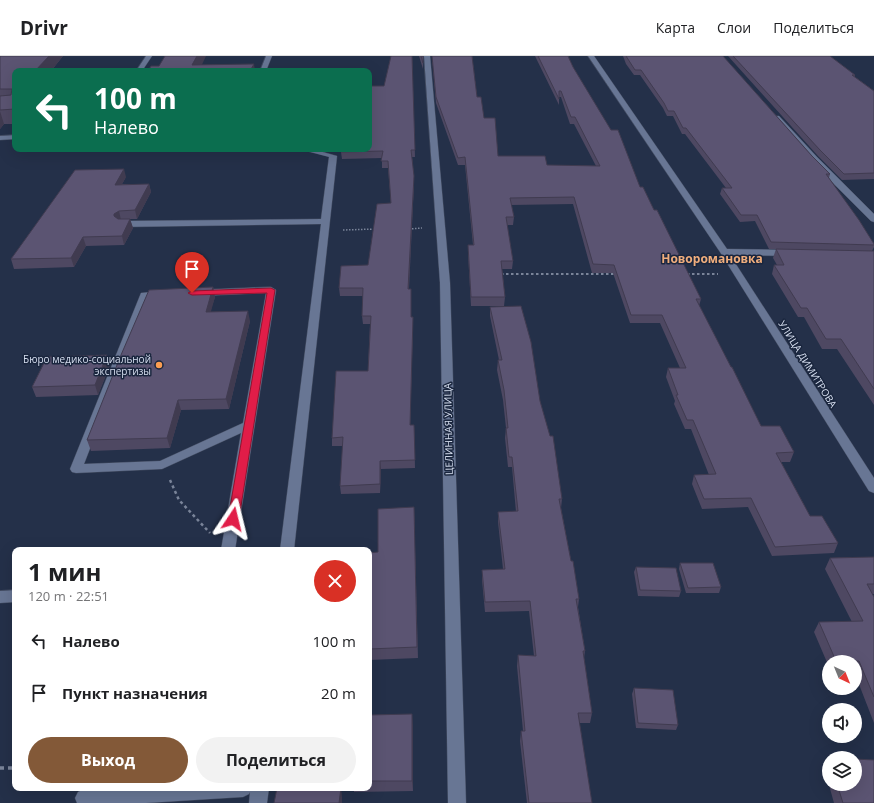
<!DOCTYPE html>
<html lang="ru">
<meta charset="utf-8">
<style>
:root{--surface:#fff;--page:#f2f2f2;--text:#202124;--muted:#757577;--line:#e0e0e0;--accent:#835938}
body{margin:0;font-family:"Open Sans",sans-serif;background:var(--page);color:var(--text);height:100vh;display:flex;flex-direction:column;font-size:15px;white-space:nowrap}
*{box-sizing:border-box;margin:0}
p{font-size:13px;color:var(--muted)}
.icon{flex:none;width:22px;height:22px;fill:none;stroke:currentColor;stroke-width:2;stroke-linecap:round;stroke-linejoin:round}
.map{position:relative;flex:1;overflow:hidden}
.sheet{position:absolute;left:12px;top:491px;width:360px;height:244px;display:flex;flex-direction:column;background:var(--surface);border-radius:8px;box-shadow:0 4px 16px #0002}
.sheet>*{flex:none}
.guide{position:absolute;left:12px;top:12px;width:360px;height:84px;border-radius:8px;box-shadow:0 4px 16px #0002;background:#0b6e4f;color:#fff;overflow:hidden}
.needle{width:26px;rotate:137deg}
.buttons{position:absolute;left:822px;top:599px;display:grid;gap:8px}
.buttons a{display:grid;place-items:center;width:40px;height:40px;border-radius:50%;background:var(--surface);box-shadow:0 4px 16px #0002;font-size:20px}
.pin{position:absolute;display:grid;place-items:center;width:34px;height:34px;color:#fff;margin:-41px -17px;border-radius:50% 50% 50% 0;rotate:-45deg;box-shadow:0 0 4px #0007}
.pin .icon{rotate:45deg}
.me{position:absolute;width:44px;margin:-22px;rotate:10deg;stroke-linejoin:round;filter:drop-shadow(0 0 3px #0008)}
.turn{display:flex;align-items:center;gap:14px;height:84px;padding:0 16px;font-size:18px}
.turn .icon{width:52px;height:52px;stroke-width:2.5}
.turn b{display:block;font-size:28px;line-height:34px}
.round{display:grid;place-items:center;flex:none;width:42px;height:42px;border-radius:21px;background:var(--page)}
.overview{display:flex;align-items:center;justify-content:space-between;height:68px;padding:0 16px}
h1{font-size:24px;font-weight:700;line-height:30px}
.cta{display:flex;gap:8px;margin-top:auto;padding:8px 16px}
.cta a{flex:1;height:46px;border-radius:24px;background:var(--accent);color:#fff;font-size:16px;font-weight:700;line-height:46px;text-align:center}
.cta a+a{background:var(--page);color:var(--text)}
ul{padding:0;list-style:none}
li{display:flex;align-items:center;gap:12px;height:52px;padding:0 16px}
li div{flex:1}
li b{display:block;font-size:15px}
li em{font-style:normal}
header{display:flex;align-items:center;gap:24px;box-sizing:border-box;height:56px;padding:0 20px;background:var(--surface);border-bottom:1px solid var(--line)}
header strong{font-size:19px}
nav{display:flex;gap:22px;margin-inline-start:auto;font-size:14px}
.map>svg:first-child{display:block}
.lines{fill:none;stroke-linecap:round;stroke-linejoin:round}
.lane-casing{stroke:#424b60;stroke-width:1}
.street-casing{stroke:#424b60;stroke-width:1}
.path-far3{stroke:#7a8499;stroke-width:1.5;stroke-dasharray:1.5 1.5;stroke-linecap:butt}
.path-far2{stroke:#7a8499;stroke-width:2;stroke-dasharray:2.5 2.5;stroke-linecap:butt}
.path-far1{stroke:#7a8499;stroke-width:2.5;stroke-dasharray:3 3;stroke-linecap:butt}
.path{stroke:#7a8499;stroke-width:3.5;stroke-dasharray:4 4;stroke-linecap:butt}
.lane{fill:#687694;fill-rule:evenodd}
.street{fill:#687694;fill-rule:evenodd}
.wall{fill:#4e4862}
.shaded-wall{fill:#403b50}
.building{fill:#5b5472;stroke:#403b50}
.route{fill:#e11d48;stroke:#92132f}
.poi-dot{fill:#fb9e51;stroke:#1a263e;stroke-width:1.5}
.labels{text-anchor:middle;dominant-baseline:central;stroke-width:3;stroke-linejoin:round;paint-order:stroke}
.poi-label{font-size:10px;fill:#d7dff0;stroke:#1a263e;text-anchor:end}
.street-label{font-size:10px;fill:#d7dff0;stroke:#1a263e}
.far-district-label{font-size:12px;font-weight:bold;fill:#f0ae7d;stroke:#1a263e}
</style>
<header>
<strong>Drivr</strong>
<nav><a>Карта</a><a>Слои</a><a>Поделиться</a></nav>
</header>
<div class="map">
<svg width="874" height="747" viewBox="0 0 874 747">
<rect width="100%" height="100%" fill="#243049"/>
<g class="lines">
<defs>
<path id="lane" d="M15 79V83L0 84V80Z
M299 93H312L337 100 294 494H280L321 168 121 171 117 168 121 165 321 163 329 101Z
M271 231 276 234 235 494H221L241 377 162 413 76 417 72 416 70 413 141 237 163 235 168 238 163 241 148 242 84 408 160 405 243 367 266 237 197 240 192 237 197 234Z
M15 534V546L0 547V535Z
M101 732H269L267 747H249L250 736 249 738 243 741 146 747H77L75 742 78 736 84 733Z"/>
<path id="street" d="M146 0H152L142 15H136Z
M266 0H272L266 15H260Z
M424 0H430L450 227 466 747H448L440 227Z
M588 0H594L727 193 790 194 794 197 790 200 730 199 874 422V437L869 435 720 196Z
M775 60H779L817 101 874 158V166L871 165 811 105 775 62Z"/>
</defs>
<use href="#lane" class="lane-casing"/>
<use href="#street" class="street-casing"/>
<path class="path-far3" d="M409 173 422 172
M343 174 376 173"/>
<path class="path-far2" d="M501 218H616
M687 218H718"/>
<path class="path-far1" d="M170 424 179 444 210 477"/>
<path class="path" d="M0 712H15"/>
<use href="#lane" class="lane"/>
<use href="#street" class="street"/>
</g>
<path class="wall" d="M0 0H63L51 15H15V68H4L0 73Z
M412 0 415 101H412L414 127 409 233 411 261 413 269 410 369H414L415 412 381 413 380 437 341 438 340 430 343 390H332V382L368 315 370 268H363L362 260 363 240H340L339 232 368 209 391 147 388 112H382V102L342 103 341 96 384 30Z
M419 0H423V13Z
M432 0H472L477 41 484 62 498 100 547 109 596 110 574 68H570L561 41H559V49L535 0H568L573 11 640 131 654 154 701 243 699 250 761 370 794 396 790 406H781L810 460 838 487 834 497 772 500 748 451 702 453 692 428 694 419H709L691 373H685L674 348 675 345 666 321 668 312H680L660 267H630L613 217H592L573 148 511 149 514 161 513 169H507L513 205 512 213H502L505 241 504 250H471L468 197V189H473L465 109H458L436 47Z
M623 0H723L812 100 830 118 829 122 874 188V191L872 195H874V349L837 293H822L804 261H798L772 218 774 209H777L773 202 776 193H769L755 165 740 166 720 138 722 132H726L685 78H682L673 60H667L663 52 640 19H634L626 8Z
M728 0H830L855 19V21L874 35V123L842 124 818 100Z
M126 121 122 128H149L151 136 137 163H130L133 172 124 189 86 190 74 211 14 213 11 203Z
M213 231 215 241 210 256 250 265 229 353 181 354 170 392 91 395 87 384Z
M490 251 540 345 562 443 561 452 571 505 579 543 578 551 585 595 584 602 592 657 590 667H579L592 747H527L520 685 521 675H523L517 610 518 599 534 600 529 555 485 556 482 524V514L503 513 498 466V456H516L512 411H508L505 382 506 372 503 344 497 314 498 304H499L490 260Z
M107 299 110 309 98 339 36 341 32 331Z
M414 451 418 602 369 604V497L378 496Z
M874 501V538H872L874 541V667L855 618V606H829V611L814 576 819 566H852L825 513 830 502Z
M680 507 721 531 719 537H686L679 513Z
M636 511 681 535 679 541 638 540 634 516Z
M634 632 678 669 676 674 636 672 632 638Z
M369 659 413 669V735L354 736V732H369Z
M829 701 845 702H829V728H855L874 747H834L824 711Z"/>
<path class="shaded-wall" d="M49 0H63L51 15H35Z
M197 0H206L199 15 192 9Z
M254 8 255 15H250Z
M0 55 4 68 0 73Z
M124 113 126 121 117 137 115 129Z
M414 120V127L408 241V233Z
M149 128 151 136 137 163 135 154Z
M119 155 121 164 116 167 114 160V158Z
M130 163 133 172 124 189 122 180Z
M83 181 86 190 74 211 71 202Z
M213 231 215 241 208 266 206 256Z
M248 255 250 265 229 353 226 343Z
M413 261V269L410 378V369Z
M107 299 110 309 98 339 95 329Z
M178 344 181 354 170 392 167 382Z
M380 405 381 413 380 437Z
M412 658 413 669V735L412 725Z
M341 732 342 741V747H339Z"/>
<path class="building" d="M0 0H49L35 15H15V53L0 54V40L11 39 12 33H0Z
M165 0H197L192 9 254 8 250 15H136H148L151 10H159Z
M391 0H412L415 94H411L414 120 408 233H411V261H413L410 369H414L415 404 380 405V428L340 430 343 381 332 382 336 315H368L371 260H362L363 232H339L341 210 368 209 377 148 391 147 388 105H381L383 95 341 96V93H369V30H384Z
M421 0H423V7Z
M432 0H472L477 41H481L484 62H495L498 100H545L547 109 600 110 575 61H571L561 35H559V43L538 0H568L573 11 611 74H618L640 131H643L654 154H657L701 243H696L731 311H732L761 370H780L794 396 776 397 810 460H822L838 487 775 491 751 442 704 443 694 419 716 418 693 364H687L676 339H678L668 312H686L662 259H631L614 209 593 208 574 141 510 142 514 161H506L513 205H501L505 241H471L468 189H474L465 101 458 102 436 41Z
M626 0H723L812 100 830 118H826L859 164 874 188V189L771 186 757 159H741L722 132H732L686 72H683L674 55H668L664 47 641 14H635Z
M733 0H830L855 19H852L874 35V117L844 118 820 94Z
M124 113 115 129 149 128 135 154 119 155 114 158V160L118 163H130L122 180 83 181 71 202 11 203 75 114Z
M776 193 874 195V333L841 283H826L807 252H801L774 209H784Z
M213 231 206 256 248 255 226 343 178 344 167 382 87 384 121 299 149 234Z
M521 250 531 286 540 345 550 380H553L562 443H559L571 505H573L579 543H576L585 595H583L592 657H578L592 747H529L521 675H525L518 599 536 600 530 545 485 546 482 514 505 513 498 456 518 455 512 401H509L506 372H508L504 334 498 304H502L490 251Z
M107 299 95 329 32 331 47 301Z
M414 451 417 591 369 593V497L378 496V453Z
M874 501V528H867L874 541V641L859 605H836L819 566 863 565 830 502Z
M680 507H713L721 531 688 532Z
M636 511 676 512 681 535 640 534Z
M634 632 673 634 678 669 638 667Z
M412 658V725H369V659Z
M829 701 845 702H830Z
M855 703 874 704V747H843L837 728H855Z
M277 732H341L339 747H274Z"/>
<path class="route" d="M271 232 275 234 239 463 237 465H230L228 463 267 237 192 239 188 237 192 235Z"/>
<circle class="poi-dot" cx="159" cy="309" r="4"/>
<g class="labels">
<g class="poi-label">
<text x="151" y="303">Бюро медико-социальной<tspan x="151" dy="12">экспертизы</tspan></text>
</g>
<g class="street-label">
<text transform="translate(808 308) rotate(58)">УЛИЦА ДИМИТРОВА</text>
<text transform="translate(448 373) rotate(-91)">ЦЕЛИННАЯ УЛИЦА</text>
</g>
<g class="far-district-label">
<text x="712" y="202">Новоромановка</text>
</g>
</g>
</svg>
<div class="buttons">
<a><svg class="needle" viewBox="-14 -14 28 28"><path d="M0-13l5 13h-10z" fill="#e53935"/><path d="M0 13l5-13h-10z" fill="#757577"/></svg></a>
<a><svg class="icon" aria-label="sound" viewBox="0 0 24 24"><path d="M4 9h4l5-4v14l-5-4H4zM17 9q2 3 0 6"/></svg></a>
<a><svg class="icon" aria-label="layers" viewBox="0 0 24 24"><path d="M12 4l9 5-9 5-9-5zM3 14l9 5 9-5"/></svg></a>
</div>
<div class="pin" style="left:192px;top:237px;background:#d93025"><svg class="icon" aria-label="arrive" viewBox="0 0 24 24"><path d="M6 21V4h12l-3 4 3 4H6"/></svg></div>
<svg class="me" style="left:233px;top:463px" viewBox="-20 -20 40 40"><path d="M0-17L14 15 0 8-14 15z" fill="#e11d48" stroke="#fff" stroke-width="4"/></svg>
<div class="guide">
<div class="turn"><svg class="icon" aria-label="left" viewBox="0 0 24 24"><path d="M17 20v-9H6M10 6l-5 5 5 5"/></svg><div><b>100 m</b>Налево</div></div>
</div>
<section class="sheet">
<div class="overview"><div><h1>1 мин</h1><p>120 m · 22:51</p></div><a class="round" style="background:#d93025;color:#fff"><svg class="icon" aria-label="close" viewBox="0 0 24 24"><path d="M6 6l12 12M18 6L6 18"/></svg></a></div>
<ul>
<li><svg class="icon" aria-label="left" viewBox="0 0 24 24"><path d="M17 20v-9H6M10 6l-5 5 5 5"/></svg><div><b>Налево</b></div><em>100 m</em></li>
<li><svg class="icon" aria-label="arrive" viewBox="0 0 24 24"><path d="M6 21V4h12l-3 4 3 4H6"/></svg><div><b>Пункт назначения</b></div><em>20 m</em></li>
</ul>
<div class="cta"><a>Выход</a><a>Поделиться</a></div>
</section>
</div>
